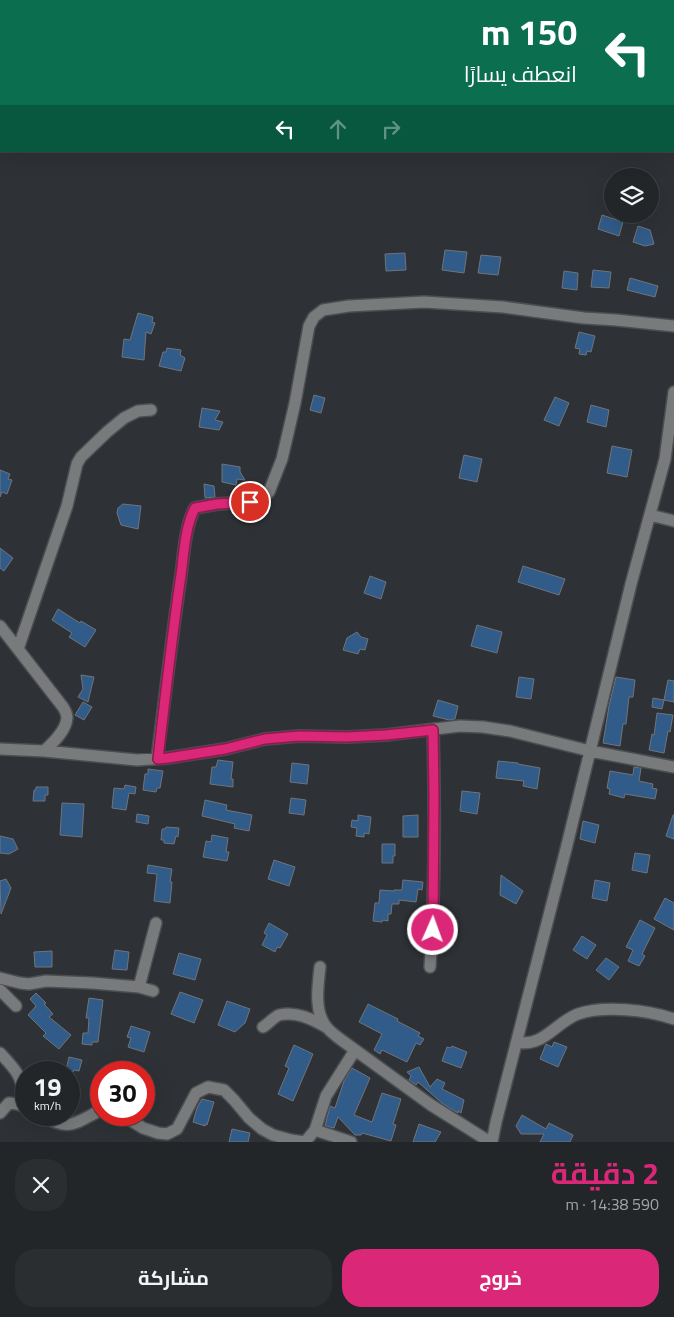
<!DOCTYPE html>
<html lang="ar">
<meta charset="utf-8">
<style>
:root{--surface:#222628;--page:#2a2e30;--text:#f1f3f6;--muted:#a2a5a8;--line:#3f4345;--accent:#db2777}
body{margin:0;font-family:"Titillium Web",Cairo,sans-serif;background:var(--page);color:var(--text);direction:rtl;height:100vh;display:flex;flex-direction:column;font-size:19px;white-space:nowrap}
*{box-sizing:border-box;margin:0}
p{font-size:16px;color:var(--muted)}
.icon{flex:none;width:28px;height:28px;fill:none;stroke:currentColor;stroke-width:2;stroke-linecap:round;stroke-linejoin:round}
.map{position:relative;height:1142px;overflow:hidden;direction:ltr}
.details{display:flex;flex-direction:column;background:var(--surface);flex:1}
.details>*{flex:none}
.banner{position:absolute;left:0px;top:0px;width:675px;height:152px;box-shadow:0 5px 20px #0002,0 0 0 1px var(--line);direction:rtl;background:#0b6e4f;color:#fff;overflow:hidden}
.tools{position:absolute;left:604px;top:168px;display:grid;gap:10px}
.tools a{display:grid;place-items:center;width:55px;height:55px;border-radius:50%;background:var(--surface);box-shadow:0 5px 20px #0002,0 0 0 1px var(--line);font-size:25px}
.speed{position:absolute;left:15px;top:1061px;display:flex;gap:10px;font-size:25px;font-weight:700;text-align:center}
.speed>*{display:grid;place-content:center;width:65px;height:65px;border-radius:50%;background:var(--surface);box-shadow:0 5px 20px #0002,0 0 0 1px var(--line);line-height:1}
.speed small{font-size:12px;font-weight:400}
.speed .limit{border:8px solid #d22;background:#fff;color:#111}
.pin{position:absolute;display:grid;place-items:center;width:42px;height:42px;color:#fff;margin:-21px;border:2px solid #fff;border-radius:50%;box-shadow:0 1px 5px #0007}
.me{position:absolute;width:55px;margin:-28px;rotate:2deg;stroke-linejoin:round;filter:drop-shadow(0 0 4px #0008)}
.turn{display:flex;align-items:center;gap:18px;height:105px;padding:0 15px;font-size:22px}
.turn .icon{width:65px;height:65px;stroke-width:2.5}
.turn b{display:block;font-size:35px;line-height:42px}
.lanes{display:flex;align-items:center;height:48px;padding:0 15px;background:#0003;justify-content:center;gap:25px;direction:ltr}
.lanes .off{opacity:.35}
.round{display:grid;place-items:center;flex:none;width:52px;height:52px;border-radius:20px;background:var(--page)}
.head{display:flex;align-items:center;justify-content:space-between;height:85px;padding:0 15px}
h1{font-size:30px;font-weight:700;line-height:38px;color:var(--accent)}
.cta{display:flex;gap:10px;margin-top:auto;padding:10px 15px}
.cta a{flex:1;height:58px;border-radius:20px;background:var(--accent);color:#fff;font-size:20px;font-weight:700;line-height:58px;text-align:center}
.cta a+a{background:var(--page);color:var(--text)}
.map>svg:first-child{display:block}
.building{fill:#315b89;stroke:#707479}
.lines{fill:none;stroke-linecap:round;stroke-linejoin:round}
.minor-casing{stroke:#4a4e51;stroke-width:14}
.minor{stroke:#787a7c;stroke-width:11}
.route-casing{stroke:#8e194d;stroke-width:12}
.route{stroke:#db2777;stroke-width:9}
</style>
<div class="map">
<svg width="674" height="1142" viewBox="0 0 674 1142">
<rect width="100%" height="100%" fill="#2e3236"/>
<path class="building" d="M602 215 623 222 619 236 598 229Z
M638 226 650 230 654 244 645 246 633 242Z
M445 250 467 252 464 273 442 270Z
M405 253 406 270 386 271 385 254Z
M481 255 501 257 498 275 478 273Z
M593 270 611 272 609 288 591 287Z
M564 271 578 273 577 290 562 288Z
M630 278 658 286 655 297 627 290Z
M138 313 153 317 152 322 155 323 151 334 146 332 144 360 122 357 124 339 130 340Z
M579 332 595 336 591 352 587 351 586 355 579 354 580 349 575 348Z
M167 348 181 350 180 355 185 358 181 371 159 366 163 352H166Z
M314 395 325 398 321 413 310 410Z
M555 397 569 403 559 426 544 420Z
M591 405 609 410 606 427 587 422Z
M202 408 220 411 215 420 223 422 219 430 199 427Z
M612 446 632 450 627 477 607 473Z
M464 455 482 459 477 482 459 478Z
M222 464 240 467V472L245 480 237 479 236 485 222 482Z
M0 470 10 474 8 479 12 480 7 494 2 492 0 497Z
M204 484 214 486 215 497 205 498Z
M123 504 141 506 138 529 121 525 117 513 118 508Z
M0 548 13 558 4 571 0 568Z
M523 566 565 579 559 595 518 582Z
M370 576 386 582 381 599 364 593Z
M58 609 80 623 81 621 96 630 85 647 69 637 72 633 52 620Z
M477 625 502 632 497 653 471 646Z
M357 632 361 637 368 639 365 650 360 649 358 654 343 650 347 638Z
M81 675 94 677 88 702 78 697 83 689Z
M519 677 534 679 531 699 516 697Z
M616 677 635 680 633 697H629L626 724H623L620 746 603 743 609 706Z
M668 680 674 681V702L664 700Z
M653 698 664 700 662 709 652 707Z
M438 700 458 706 455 719 449 720 433 716Z
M83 702 92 707 84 720 75 715Z
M657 713 673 715 670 732 668 731 664 753 649 750 652 734 654 735Z
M218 760 233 762 231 779H233V787L210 784 212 767H216Z
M498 761 518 763V764L540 768 537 789 523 786 524 781 496 778Z
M292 763 309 765 307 784 290 782Z
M634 767 641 768 639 781 653 784 652 788 657 789 655 799 625 794 624 798 609 794 610 789 607 788 610 771 633 775Z
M148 769 163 771 160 788H157L156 792 143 790 145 774H148Z
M125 785 136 787 135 794 129 793 126 810 112 808 114 788 124 789Z
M36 787H48V795H45V801H33L34 790H36Z
M462 791 480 793 477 814 460 811Z
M291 798 306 800 304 815 289 813Z
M205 800 227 805 226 810 252 815 249 831 234 828 235 824 202 816Z
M62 803 84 804 82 837 60 835Z
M137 814 149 816 148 824 136 822Z
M358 815 371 817 369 834 364 833V837L356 836 357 828 351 827 352 820 358 821Z
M418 815V837H403V816Z
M673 815H674V839L666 836Z
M583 821 599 825 595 843 580 839Z
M166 827 179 828 178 837 176 836 174 844 164 843V840H161L162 829H165Z
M212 835 228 838 226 852H229L227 861 203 857 206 841 211 842Z
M0 836 13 839 18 849 9 854 0 853Z
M382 844H395V856H393V863H382Z
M635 853 650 855 647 873 632 870Z
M274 860 295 867 289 886 268 879Z
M148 865 172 869 170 882H172L170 903 154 901 157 874 147 873Z
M501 875 523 891 516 904 500 895Z
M6 879 11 888 1 914 0 881Z
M403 880 423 882 422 890 418 889 416 902 399 900V904H392L391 914H388V921L383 920 382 922 373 921 375 903H379L380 890 394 891V890H402Z
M595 880 610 883 607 901 592 898Z
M665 898 674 903V930L654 919Z
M640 920 655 928 642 954 645 956 639 966 628 961 633 950 626 947Z
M269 923 288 934 280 948 277 947 275 952 262 945 267 935 264 933Z
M582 936 596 945 587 959 573 950Z
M115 950 129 952 127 970 112 969Z
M52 951V967H35L34 952Z
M179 953 201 959 195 980 173 974Z
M606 958 619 967 609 980 596 970Z
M180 992 203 1000 194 1023 171 1014Z
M36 993 46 1003 44 1004 53 1014 49 1017 71 1035 59 1049 43 1036 46 1033 28 1015 36 1006 30 999Z
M89 998 103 1000 98 1042H92V1045L82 1044 83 1033H88L89 1018H86Z
M227 1001 250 1009 245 1023 235 1032 218 1025Z
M368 1004 398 1019 397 1021 420 1033 418 1036 424 1039 420 1045 416 1043 407 1062 382 1050 380 1054 374 1050 382 1034 359 1022Z
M131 1026 150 1032 144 1052 128 1047 131 1038 127 1037Z
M554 1042 567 1047 558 1067 540 1059 546 1044 552 1047Z
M294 1045 313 1054 293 1101 278 1094 289 1068 285 1066Z
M452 1046 467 1052 461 1068 442 1061 447 1047 451 1048Z
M69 1057 82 1060 79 1071 74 1070 73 1072H71L66 1070Z
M419 1067 430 1087 437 1079 445 1083 442 1089 464 1100 461 1113 458 1111V1113L443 1104 418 1082 416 1085 409 1080 411 1076 407 1072Z
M352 1068 370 1078 354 1115 372 1122 382 1093 401 1099 393 1124 396 1125 391 1141 362 1133 361 1135H355L338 1117 334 1128 325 1126 330 1106 335 1108 344 1081Z
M202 1099 214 1102 207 1125 205 1124V1126L193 1122 197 1108Z
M522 1115 546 1129 549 1123 573 1135 570 1142H540L544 1134H521L516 1126Z
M419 1124 441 1132 435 1142H413Z
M232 1129 250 1133 248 1142H229Z"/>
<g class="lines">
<defs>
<path id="minor" d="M535 0 541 1
M650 515 674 521
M0 626 63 707C65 710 67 714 67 718 66 731 53 743 44 751
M18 649 67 506 77 464 81 457 107 432 124 418 138 411 151 410
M0 749 44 751 137 760 167 758 225 749 265 739 299 736 347 737 386 735 460 726 483 727 510 731 590 751 674 767
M157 759C165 698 172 636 181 575 184 554 185 526 195 508L217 504 250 502 263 497 269 492 282 459 295 403 309 326 314 317 323 310 349 306 424 302 503 307 584 318 616 320 674 326
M320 967C318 986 314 1009 325 1025 329 1031 335 1035 340 1039L431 1105 490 1142
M430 967C435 888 435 809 433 730
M0 978 20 983 29 984 46 981 92 983 139 987 153 991
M139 987 156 923
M0 990 16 1006
M263 1027C268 1024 274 1017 279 1015 296 1011 312 1019 326 1027
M517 1042C543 1048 556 1022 578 1014 604 1005 648 1010 674 1019
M0 1053C13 1067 23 1076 23 1096
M0 1113 9 1103 17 1104 26 1107
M40 1115C69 1131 72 1125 99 1111H101
M122 1115 143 1128 158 1133 167 1134 177 1129 196 1093 208 1087 224 1090 234 1100 249 1118 262 1129 273 1135 291 1140 305 1142 315 1130 326 1096 355 1050
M315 1130 351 1142
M492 1142 496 1122 566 849 631 584 665 459 674 392"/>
</defs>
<use href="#minor" class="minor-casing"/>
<use href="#minor" class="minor"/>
</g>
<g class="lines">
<defs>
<path id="route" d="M250 502 217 504 195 508C185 526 184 554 181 575 172 636 165 698 158 759L168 758 225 749 265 739 299 736 347 737 386 735 433 730 434 796 433 930"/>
</defs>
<use href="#route" class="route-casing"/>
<use href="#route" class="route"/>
</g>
</svg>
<div class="tools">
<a><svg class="icon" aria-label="layers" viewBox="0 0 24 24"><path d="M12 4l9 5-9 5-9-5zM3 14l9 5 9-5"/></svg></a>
</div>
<div class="speed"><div>19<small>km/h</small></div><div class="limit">30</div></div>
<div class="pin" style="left:250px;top:502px;background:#d93025"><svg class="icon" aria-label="arrive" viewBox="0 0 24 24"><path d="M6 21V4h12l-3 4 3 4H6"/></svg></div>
<svg class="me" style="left:433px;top:930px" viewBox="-20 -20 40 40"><circle r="17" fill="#db2777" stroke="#fff" stroke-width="3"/><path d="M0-11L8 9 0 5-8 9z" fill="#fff"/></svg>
<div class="banner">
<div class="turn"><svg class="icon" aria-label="left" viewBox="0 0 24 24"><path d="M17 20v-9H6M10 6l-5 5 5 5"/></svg><div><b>150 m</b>انعطف يسارًا</div></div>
<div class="lanes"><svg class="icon" aria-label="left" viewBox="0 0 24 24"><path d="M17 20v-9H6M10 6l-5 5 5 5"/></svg><svg class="icon off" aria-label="ahead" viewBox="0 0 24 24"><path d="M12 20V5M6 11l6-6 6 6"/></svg><svg class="icon off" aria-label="right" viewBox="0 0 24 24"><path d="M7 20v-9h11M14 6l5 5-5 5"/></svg></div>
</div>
</div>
<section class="details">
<div class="head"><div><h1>2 دقيقة</h1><p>590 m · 14:38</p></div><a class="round"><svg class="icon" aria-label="close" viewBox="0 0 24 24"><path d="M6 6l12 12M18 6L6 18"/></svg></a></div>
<div class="cta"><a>خروج</a><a>مشاركة</a></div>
</section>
